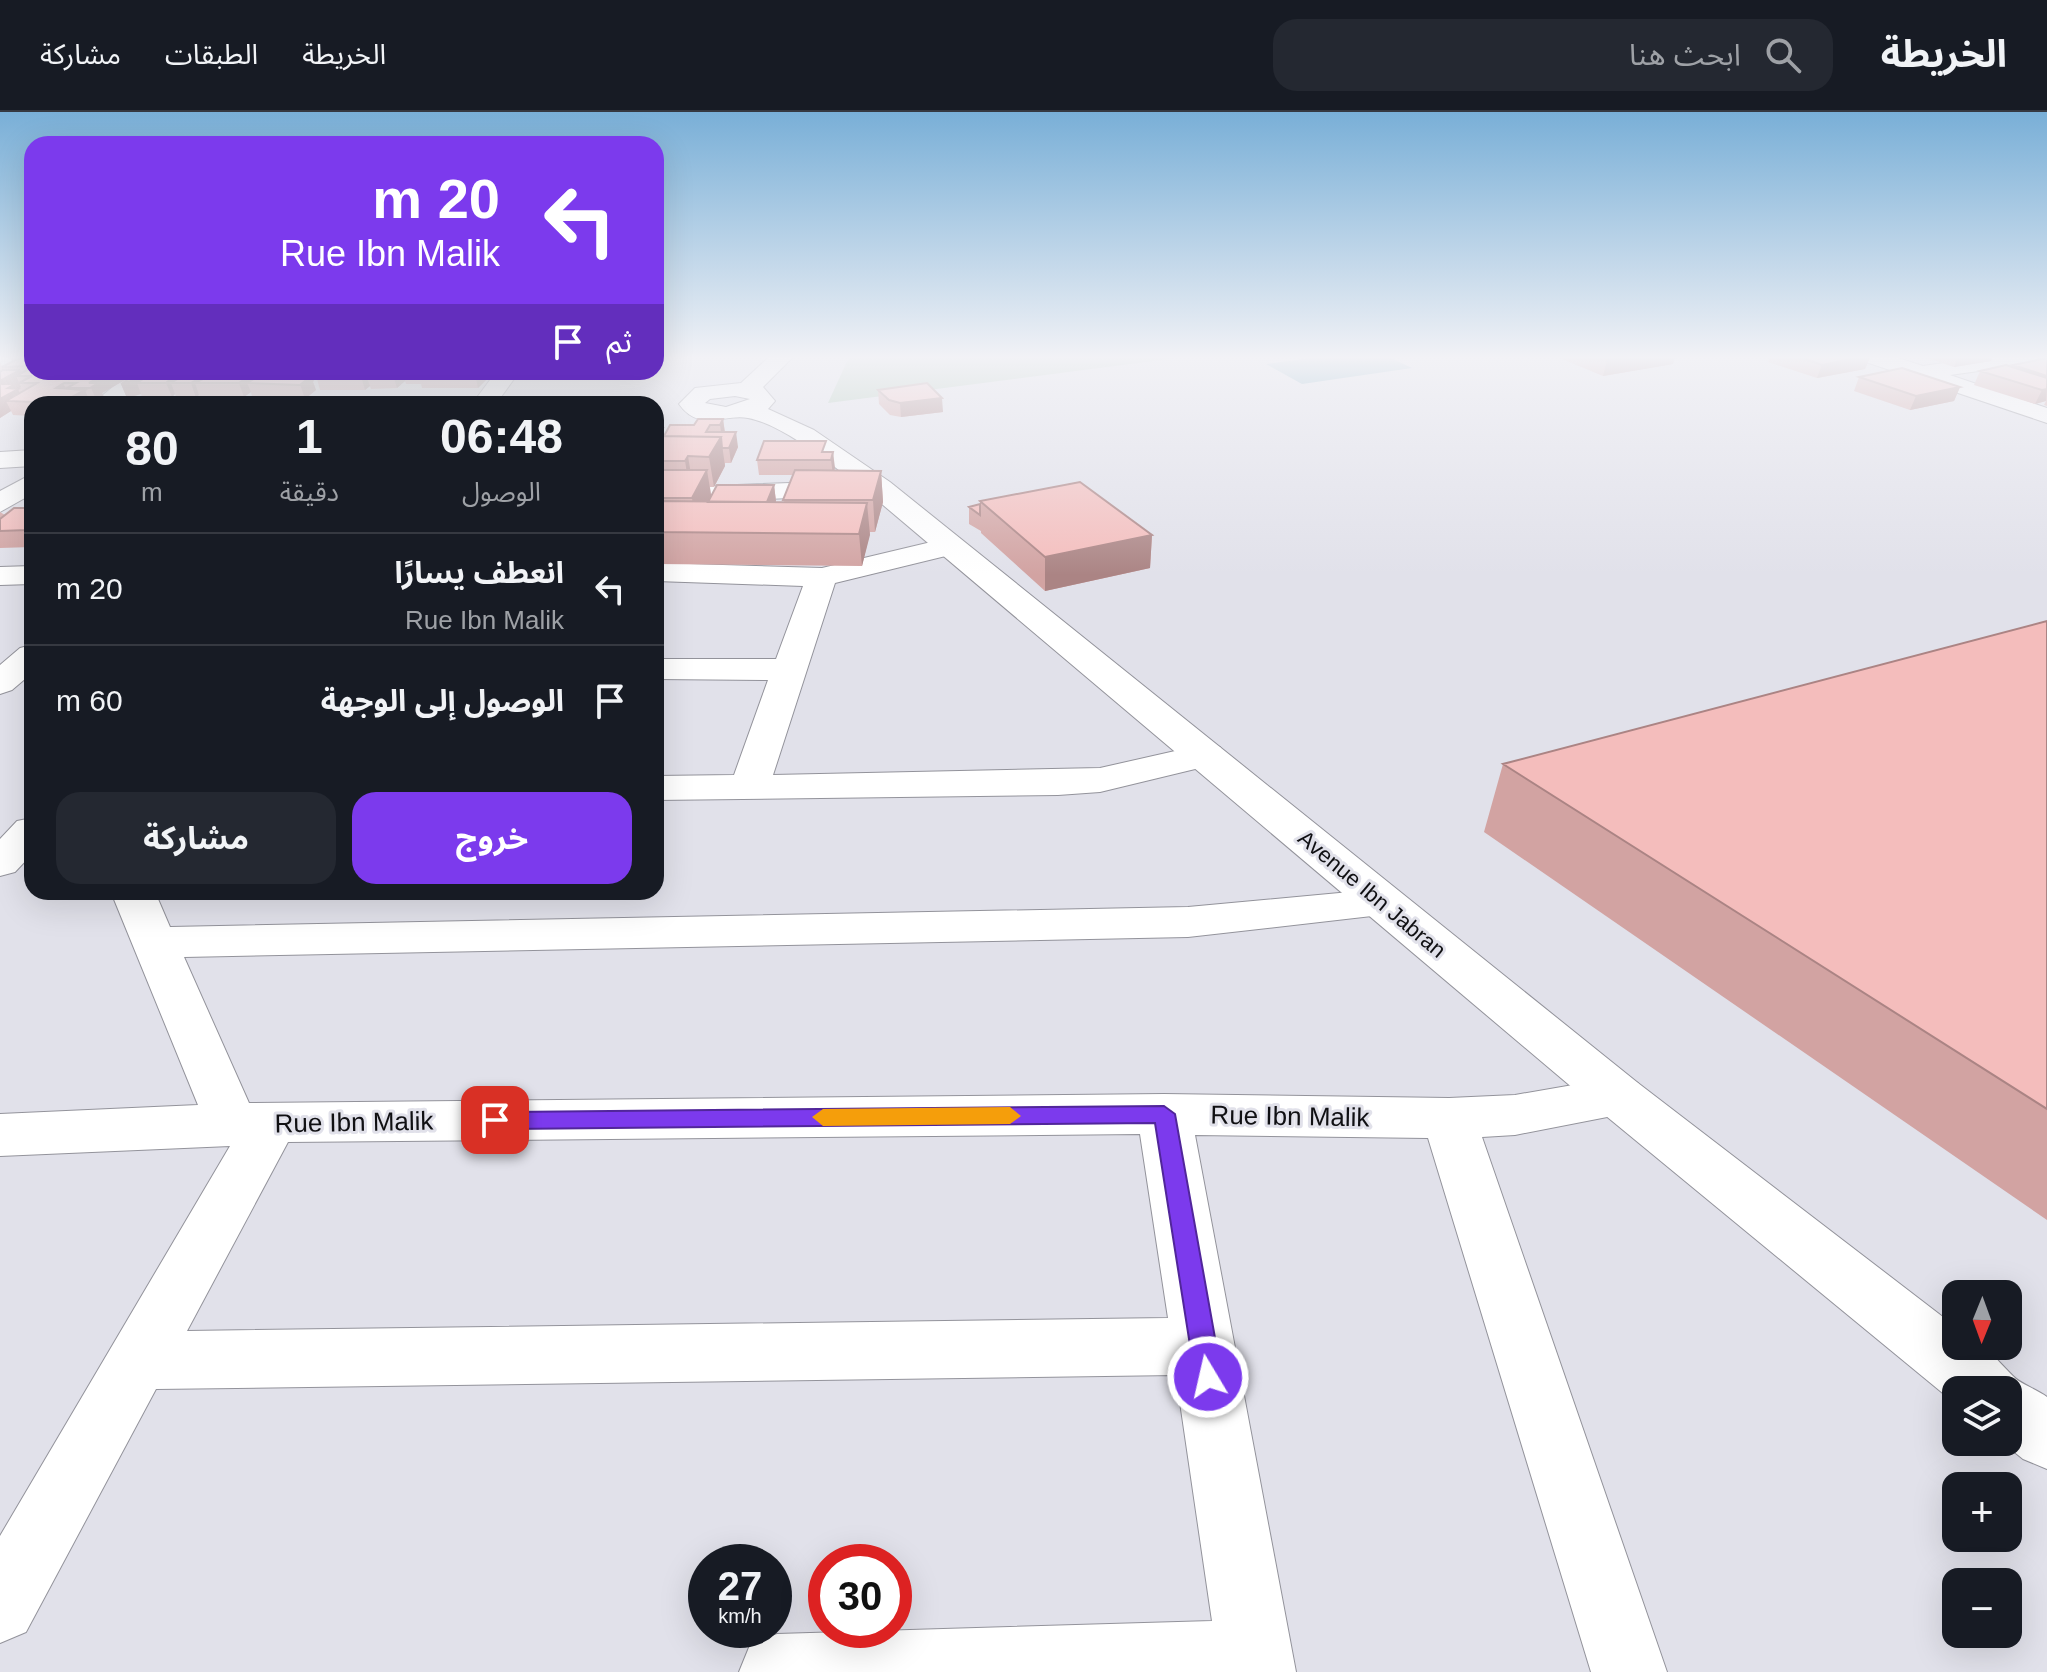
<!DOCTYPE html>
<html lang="ar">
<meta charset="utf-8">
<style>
:root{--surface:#171b24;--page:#242831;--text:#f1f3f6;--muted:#9ea1a6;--line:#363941;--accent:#7c3aed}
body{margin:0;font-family:Arial,"Noto Sans Arabic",sans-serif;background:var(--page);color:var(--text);direction:rtl;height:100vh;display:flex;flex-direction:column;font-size:30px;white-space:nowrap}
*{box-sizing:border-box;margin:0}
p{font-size:26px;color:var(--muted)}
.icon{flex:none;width:44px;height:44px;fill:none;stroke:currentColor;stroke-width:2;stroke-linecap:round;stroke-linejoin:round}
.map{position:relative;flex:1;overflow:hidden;direction:ltr}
.details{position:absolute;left:24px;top:284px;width:640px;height:504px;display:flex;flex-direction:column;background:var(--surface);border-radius:24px;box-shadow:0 8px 32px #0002;direction:rtl}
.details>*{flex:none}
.top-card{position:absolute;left:24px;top:24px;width:640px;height:244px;border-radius:24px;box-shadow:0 8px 32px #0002;direction:rtl;background:#7c3aed;color:#fff;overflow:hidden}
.needle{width:52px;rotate:181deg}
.buttons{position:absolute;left:1942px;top:1168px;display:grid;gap:16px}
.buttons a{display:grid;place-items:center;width:80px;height:80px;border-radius:16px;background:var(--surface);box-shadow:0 8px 32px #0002;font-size:40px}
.speed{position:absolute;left:688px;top:1432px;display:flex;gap:16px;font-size:40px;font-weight:700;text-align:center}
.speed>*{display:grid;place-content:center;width:104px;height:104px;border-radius:50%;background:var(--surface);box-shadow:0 8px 32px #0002;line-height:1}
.speed small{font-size:20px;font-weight:400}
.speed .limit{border:12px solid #d22;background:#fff;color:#111}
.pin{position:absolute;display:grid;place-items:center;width:68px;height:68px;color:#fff;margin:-34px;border-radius:16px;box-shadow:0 4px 12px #0006}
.me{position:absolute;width:88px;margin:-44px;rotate:351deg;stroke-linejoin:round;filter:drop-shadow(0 0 6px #0008)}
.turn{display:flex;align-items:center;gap:28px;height:168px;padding:0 32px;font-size:36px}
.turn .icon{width:104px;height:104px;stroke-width:2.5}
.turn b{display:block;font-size:56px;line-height:68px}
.then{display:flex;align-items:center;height:76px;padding:0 32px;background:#0003;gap:16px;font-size:30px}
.eta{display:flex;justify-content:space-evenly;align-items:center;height:136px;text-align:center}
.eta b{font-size:48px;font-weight:700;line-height:56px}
.primary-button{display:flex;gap:16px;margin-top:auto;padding:16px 32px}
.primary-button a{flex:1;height:92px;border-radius:24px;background:var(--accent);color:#fff;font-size:32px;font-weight:700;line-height:92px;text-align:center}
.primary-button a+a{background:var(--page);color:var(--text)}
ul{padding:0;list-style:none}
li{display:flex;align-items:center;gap:24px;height:112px;padding:0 32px;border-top:2px solid var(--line)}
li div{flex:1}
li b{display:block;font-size:30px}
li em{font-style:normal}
header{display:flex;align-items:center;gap:48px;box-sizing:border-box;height:112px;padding:0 40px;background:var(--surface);border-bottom:2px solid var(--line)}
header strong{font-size:38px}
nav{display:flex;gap:44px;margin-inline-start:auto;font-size:28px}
.search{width:560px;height:72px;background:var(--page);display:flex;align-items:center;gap:20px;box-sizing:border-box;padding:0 28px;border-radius:24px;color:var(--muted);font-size:30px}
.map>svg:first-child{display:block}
.green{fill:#acc7b3}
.water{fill:#73a8bd}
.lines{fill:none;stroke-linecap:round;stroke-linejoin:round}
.street-casing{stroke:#93939b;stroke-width:2}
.secondary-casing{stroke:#93939b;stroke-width:2}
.street{fill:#fff;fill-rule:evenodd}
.secondary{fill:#fff;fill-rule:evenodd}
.wall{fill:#d2a3a2}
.shaded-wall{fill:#ab8484}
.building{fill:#f4bdbc;stroke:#ab8484;stroke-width:2}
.route{fill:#7c3aed;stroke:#51269a;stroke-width:2}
.slow{fill:#f59e0b}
.labels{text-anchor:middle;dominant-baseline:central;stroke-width:6;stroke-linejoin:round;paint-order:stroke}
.street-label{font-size:22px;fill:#101013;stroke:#e1e1ea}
.near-street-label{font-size:26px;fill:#101013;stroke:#e1e1ea}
</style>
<header>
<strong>الخريطة</strong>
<div class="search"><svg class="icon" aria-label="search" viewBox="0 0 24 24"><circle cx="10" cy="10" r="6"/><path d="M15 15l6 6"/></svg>ابحث هنا</div>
<nav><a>الخريطة</a><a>الطبقات</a><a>مشاركة</a></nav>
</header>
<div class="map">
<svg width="2047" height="1560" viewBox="0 0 2047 1560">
<rect width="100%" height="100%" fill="#e1e1ea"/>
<path class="green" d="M849 245H1184L828 291Z"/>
<path class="water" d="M1318 245H1389L1412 256 1302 272 1266 252Z"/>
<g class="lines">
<defs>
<path id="street" d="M0 245H21L0 257Z
M1863 245H1895L1923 254 1985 245H2040L2029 252 1950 263 2047 296V311L1866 250Z
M131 260H156L119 292H92Z
M496 260H519L496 292H472Z
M32 362V382L0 400V379Z
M846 369 856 371 860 377 856 383 656 392V376Z
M948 426 958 429 963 435 958 441 835 471 773 663 1100 656 1206 632 1220 635 1225 643 1220 651 1100 680 1058 683 656 688V664L734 663 768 568 656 567V547H776L803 474 656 469V451L822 456Z
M32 454V472L0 473V455Z
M32 533V561L12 578 0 582V553L20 536Z
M32 706V742L15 760 0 764V727L17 709Z
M1382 777 1398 781 1404 791 1398 801 1188 825 184 845 249 991 1164 982 1449 986 1515 983 1619 965 1638 971 1645 985 1638 999 1515 1023 1482 1025 1667 1560H1591L1428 1026 1195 1023 1296 1560H739L750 1533 777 1522 1212 1509 1176 1263 156 1277 26 1520 0 1531V1424L230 1034 0 1044V1002L198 993 111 780H155L170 815 1188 795ZM1140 1022 1168 1206 187 1219 288 1030Z"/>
<path id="secondary" d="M769 245H793L763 275 775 289 768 297 814 318 890 370 1638 971 1956 1215V1234C1992 1234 1991 1243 2014 1265 2019 1271 2038 1278 2047 1285V1357L2023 1347 2002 1330H2008V1278H1956V1292L1600 999 870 382C839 359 786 313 748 306 726 301 699 321 679 292L695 276 741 271ZM735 284 750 287 726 295 705 291 710 287Z
M32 338V354L0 356V340Z"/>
</defs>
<use href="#street" class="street-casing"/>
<use href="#secondary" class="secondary-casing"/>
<use href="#street" class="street"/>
<use href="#secondary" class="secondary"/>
</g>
<path class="wall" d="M10 245H32V260H127L123 263 125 268 102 281 104 285 97 290H90L91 292H32V304L13 303 11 299 0 306V249L2 254 12 249Z
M1557 245H1675L1673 252 1603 264Z
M1770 245H1870L1865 257 1817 266 1768 250Z
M1924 245H1993L1991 249 1954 255Z
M2047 246V294L2044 293 2046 289 2035 292 1974 273 1980 259 2012 255 2013 253Z
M139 260H191L193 263 191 260H494L478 276H422L421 272H406L405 269 397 276 371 277 370 274 365 278H320L317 267 314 268 313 270 316 278 305 287 252 285 251 280 244 285 200 286 199 283 196 286 176 285 175 282 172 285H142L141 282 127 286 121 272Z
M1859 265 1960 275 1954 289 1910 298 1854 279Z
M878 278 943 300 901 305 890 303 879 292Z
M723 307 725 320 738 335 731 351H725V354L714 375H710L711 384 774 373 776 390H784L793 363H759L757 348 833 340 834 359H881L883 390 875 420H870L862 454 656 452V349L664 323 694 313Z
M980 389 1152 423 1150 456 1045 479 981 421V419L969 412V395L980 392Z
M32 396V435L0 436V400L5 403Z
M2047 509V1108L1484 720 1503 652Z"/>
<path class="shaded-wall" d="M1608 245H1675L1673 252 1603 264Z
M1862 245H1870L1865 257 1817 266 1822 253Z
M1959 245H1993L1991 249 1954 255Z
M20 258 23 264H16L21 275 18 277 24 290 6 289 11 299 0 306V269Z
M48 260H53L58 271 41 264Z
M56 260H87L80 264 60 265 70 285 56 276 62 272Z
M109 260H127L123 263 125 268 102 281 104 285 97 290 89 271Z
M155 260H181L161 264 164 271H151L148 264Z
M183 260H191L195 269 204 263 207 271H195L199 283 196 286 191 271H181L178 264Z
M254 260H259L263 271H247L251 280 244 285 239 271Z
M291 260H329L316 264 317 267 314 268 313 270 316 278 305 287 299 269Z
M365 260H367L368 263H366L370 274 365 278 361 264Z
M396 260H403L405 269 397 276 393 263Z
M477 260H494L478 276 475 262Z
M148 264 151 271H137L141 282 127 286 121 272Z
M173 265 176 271H171L175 282 172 285 166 271Z
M1960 275 1954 289 1910 298 1916 284Z
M2047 277 2046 289 2035 292 2042 278Z
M85 278 91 292H61V291Z
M942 286 943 300 901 305 900 291Z
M723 307 725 322 722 327 720 313Z
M736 320 738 335 731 351 729 336Z
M721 325 725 354 714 375 709 345Z
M833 340 835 356 833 363 831 348Z
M688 344 693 375 690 380 685 349Z
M707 358 712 389 697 418 692 386Z
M881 359 883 390 875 420 873 388Z
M774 373 776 389 763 420 761 403Z
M867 391 870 423 862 454 859 422Z
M32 414V427L27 418Z
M1152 423 1150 456 1045 479V445Z"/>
<path class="building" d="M21 245H32V254L2 255Z
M1799 245H1862L1822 253Z
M2047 246V264L2013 253Z
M2006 253 2047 266V277L2042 278 1980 259Z
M1902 256 1960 275 1916 284 1859 265Z
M3 258H20L0 269V260Z
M27 258H32V260H48L41 264 77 266 80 264 60 265 77 260H109L89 271H98L90 276H67L76 271H64L56 276 85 278 61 291 6 289 37 271H19L32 264H16Z
M139 260H155L148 264 121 272Z
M161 260H183L178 264H161Z
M216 260H254L239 271H195Z
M284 260H303L297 264H311L300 273 247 271 262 262H282Z
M321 260H365L361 264H316Z
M371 260H396L393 263H366Z
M421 260H477L475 262H418Z
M184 263H204L191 271H171Z
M173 265 166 271H137L143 267Z
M927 271 942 286 900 291 889 288 878 278Z
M0 272H15L8 276 18 277 0 287Z
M698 307H723L720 313H710L706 320H736L729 336H722L721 325 664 324 670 313H694Z
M656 316H663L658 324H656Z
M656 324 721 325 709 345 688 344 685 349H656Z
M764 329H826L822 340H833L831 348H757Z
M656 358H707L692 386H656Z
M795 358 881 359 873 388H783Z
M1080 370 1152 423 1045 445 980 389Z
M717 373H774L767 390H708Z
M656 389 867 391 859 422 656 420Z
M980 392V403L969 395Z
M14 396H32V414L27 418 0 419V407Z
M2047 509V997L1503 652Z"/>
<linearGradient id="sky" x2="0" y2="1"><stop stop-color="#79afd7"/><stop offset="0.53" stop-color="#f2f2f6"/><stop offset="1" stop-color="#f2f2f6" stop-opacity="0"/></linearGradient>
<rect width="2047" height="463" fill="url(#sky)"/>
<path class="route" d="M1164 994 1175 1002 1222 1265 1218 1273 1208 1277 1199 1273 1195 1265 1155 1011 495 1017 484 1008 495 1000Z"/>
<path class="slow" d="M1010 995 1021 1004 1010 1012 823 1014 812 1005 823 997Z"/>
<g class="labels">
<g class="street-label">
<text transform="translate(1372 782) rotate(40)">Avenue Ibn Jabran</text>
</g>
<g class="near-street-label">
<text transform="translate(1290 1004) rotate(1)">Rue Ibn Malik</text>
<text transform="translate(354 1010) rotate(-1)">Rue Ibn Malik</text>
</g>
</g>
</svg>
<div class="buttons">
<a><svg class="needle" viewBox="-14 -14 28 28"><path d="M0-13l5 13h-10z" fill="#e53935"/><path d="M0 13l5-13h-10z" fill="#9ea1a6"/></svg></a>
<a><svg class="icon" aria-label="layers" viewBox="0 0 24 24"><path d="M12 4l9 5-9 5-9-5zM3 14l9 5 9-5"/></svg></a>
<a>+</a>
<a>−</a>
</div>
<div class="speed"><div>27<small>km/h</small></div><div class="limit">30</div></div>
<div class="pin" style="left:495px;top:1008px;background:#d93025"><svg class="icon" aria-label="arrive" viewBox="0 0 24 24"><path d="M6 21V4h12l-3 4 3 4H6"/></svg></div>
<svg class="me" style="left:1208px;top:1265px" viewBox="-20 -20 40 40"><circle r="17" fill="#7c3aed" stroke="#fff" stroke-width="3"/><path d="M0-11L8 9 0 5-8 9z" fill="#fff"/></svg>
<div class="top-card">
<div class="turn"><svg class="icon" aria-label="left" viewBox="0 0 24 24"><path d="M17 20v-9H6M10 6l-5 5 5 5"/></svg><div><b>20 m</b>Rue Ibn Malik</div></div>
<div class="then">ثم<svg class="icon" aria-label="arrive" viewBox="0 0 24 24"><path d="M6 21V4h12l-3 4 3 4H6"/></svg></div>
</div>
<section class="details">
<div class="eta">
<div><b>06:48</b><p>الوصول</p></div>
<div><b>1</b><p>دقيقة</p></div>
<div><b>80</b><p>m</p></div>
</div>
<ul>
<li><svg class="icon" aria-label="left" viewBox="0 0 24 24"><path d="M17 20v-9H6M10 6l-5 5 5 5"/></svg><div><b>انعطف يسارًا</b><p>Rue Ibn Malik</p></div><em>20 m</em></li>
<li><svg class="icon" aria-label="arrive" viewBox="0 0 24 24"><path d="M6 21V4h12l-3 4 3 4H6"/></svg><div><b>الوصول إلى الوجهة</b></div><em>60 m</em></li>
</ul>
<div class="primary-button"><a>خروج</a><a>مشاركة</a></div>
</section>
</div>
